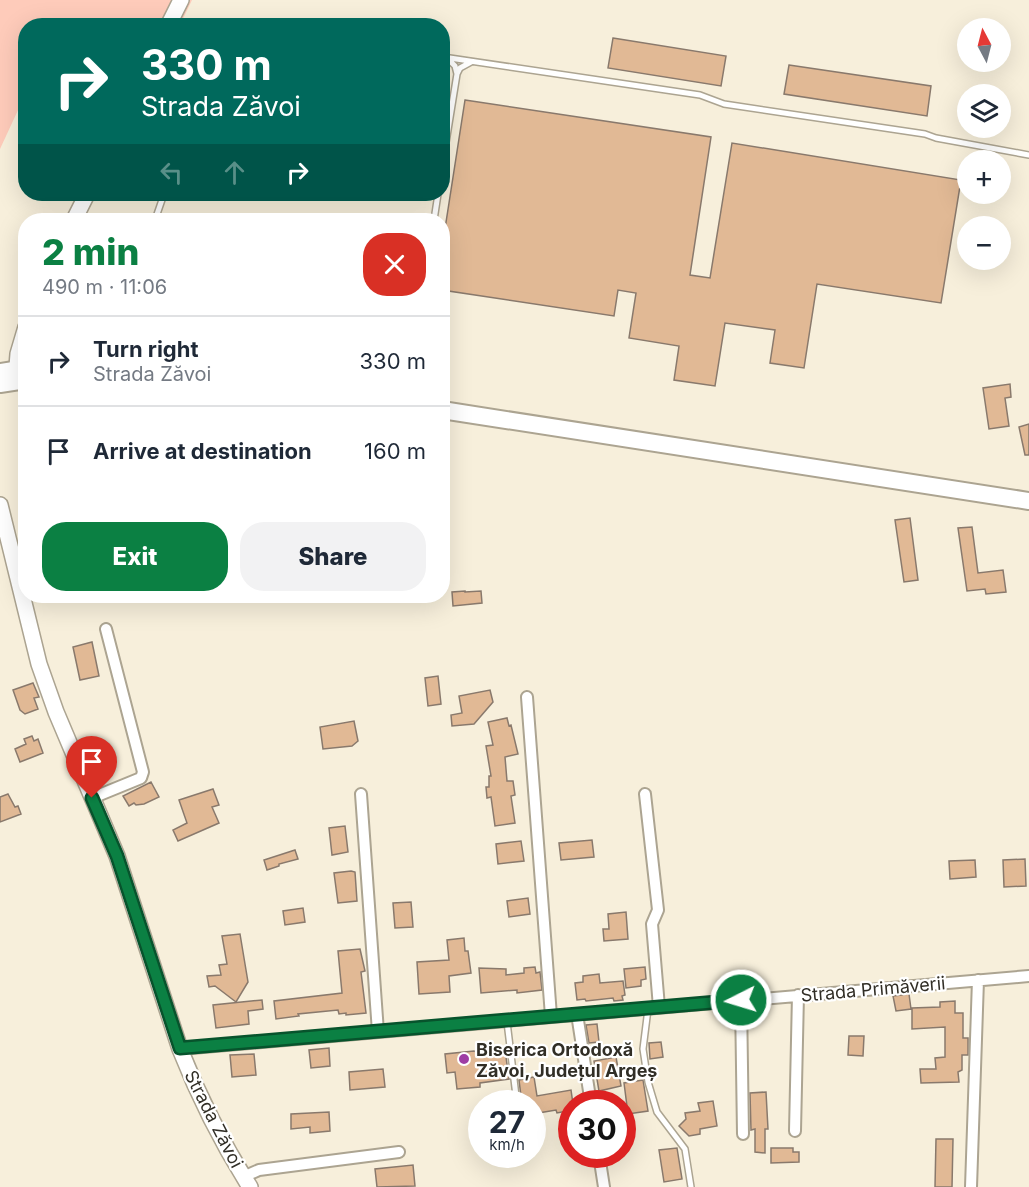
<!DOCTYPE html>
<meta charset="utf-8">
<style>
:root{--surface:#fff;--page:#f2f2f3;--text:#1f2937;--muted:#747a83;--line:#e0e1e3;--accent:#0b8043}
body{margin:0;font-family:Inter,sans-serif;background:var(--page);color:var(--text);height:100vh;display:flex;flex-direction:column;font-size:22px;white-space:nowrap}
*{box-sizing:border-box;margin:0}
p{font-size:20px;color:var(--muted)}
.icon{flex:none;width:33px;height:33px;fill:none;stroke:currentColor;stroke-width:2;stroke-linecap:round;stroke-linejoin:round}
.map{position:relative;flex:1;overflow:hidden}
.details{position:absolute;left:18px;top:213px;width:432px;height:390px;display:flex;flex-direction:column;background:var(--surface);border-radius:24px;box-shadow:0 6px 24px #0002}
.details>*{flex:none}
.banner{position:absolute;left:18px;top:18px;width:432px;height:183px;border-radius:24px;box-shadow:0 6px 24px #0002;background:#00695c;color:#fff;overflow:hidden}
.needle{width:39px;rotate:353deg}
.controls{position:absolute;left:957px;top:18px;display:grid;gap:12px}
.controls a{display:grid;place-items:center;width:54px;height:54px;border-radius:50%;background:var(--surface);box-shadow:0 6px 24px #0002;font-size:30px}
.speed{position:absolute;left:468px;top:1090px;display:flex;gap:12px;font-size:30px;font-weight:700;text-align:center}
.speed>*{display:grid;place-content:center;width:78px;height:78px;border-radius:50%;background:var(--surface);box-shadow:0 6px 24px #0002;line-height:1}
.speed small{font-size:15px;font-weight:400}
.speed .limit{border:9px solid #d22;background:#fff;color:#111}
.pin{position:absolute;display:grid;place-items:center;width:51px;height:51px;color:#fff;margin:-62px -26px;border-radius:50% 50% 50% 0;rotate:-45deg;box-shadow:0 0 6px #0007}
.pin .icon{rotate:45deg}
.me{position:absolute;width:66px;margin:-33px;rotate:265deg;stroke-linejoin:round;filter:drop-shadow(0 0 4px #0008)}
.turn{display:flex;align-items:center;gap:21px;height:126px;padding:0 24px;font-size:27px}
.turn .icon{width:78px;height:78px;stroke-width:2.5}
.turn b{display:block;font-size:42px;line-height:51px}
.lanes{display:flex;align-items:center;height:57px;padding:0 24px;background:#0003;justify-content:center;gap:30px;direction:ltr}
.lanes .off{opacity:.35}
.round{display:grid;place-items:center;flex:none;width:63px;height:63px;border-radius:24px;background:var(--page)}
.headline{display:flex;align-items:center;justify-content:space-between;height:102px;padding:0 24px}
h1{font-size:36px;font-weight:800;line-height:45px;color:var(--accent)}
.primary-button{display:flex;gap:12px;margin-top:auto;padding:12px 24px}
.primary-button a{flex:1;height:69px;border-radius:24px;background:var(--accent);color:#fff;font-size:24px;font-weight:800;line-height:69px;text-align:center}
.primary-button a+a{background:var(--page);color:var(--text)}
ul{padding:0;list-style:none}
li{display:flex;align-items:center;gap:18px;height:90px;padding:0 24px;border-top:2px solid var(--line)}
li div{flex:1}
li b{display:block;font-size:22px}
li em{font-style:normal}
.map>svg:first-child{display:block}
.green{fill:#fecbba}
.building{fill:#e1b995;stroke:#89796c;stroke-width:1.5}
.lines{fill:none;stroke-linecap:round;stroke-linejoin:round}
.lane-casing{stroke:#aca491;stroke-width:8}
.street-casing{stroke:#aca491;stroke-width:14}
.secondary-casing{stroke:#aca491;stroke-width:18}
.primary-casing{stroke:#aca491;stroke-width:20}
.lane{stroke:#fff;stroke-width:5}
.street{stroke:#fff;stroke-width:10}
.secondary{stroke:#fff;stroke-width:15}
.primary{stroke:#fff;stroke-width:16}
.route-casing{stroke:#07532c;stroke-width:15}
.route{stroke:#0b8043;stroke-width:10}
.poi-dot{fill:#9e3da4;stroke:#fff;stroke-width:2}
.labels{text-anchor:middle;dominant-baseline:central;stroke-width:4.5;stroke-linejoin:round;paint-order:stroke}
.street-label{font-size:18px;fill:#312e26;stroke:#fff}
.poi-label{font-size:18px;font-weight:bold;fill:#312e26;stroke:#fff;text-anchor:start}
</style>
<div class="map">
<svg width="1029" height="1187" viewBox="0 0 1029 1187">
<rect width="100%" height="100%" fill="#f7efdb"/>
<path class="green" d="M0 0H192L180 25 26 26 25 95 0 149Z"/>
<path class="building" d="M613 38 726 56 721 86 608 68Z
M789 65 931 86 927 116 784 94Z
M465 100 711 137 690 275 710 278 732 143 961 180 941 303 817 284 804 368 770 363 775 330 725 323 715 386 674 380 679 346 629 338 636 293 618 290 614 316 442 290V248Z
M1010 384 1011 397 1005 398 1009 426 989 429 983 388Z
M1029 424V455H1025L1019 427Z
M910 518 918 580 904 582 895 520Z
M972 527 978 573 1003 570 1006 592 986 594 985 589 967 591 958 528Z
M465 591V592L481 591 482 603 453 606 452 592Z
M92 642 99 676 80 680 73 647Z
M438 676 441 704 428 706 425 678Z
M33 683 39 697 34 698 38 709 25 714 20 710 13 690Z
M490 690 493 702 474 724 452 726 451 715 462 713 459 696Z
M507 718 509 726 511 725 518 754 505 757 507 781H513L515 795 511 796 515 823 495 826 491 797 487 798 486 787H489V776H491L486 746 493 745 488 722Z
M354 721 358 741 352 746 323 749 320 727Z
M32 736 34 741 38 739 43 753 20 762 15 749 26 744 24 739Z
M151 782 159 797 144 804 136 805 134 803 129 806 123 796Z
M213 789 219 805 212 807 219 823 178 841 173 830 187 823 179 800Z
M8 794 15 807 18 806 21 814 0 822V797Z
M345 826 348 852 332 855 329 828Z
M592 840 594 857 561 860 559 843Z
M521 841 524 861 498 864 496 844Z
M295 850 298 859 279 864V866L267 870 264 860Z
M1025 859 1026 886 1004 887 1003 860Z
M975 860 976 877 950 879 949 861Z
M351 871 355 872 357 901 338 903 334 873Z
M528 898 530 914 509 917 507 901Z
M411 902 413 927 395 928 393 903Z
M303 908 305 922 285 925 283 911Z
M626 912 628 939 604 941 603 929H609L608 914Z
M240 934 248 982 236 1002 215 986 209 987 207 976 221 975 219 965 227 964 222 936Z
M464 938 465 951H468L471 973 449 976 450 992 419 994 417 962 449 960 447 940Z
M360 949 365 971 361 972 366 1013 346 1015V1013L339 1014 338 1010 298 1014 299 1016 276 1019 274 1001 342 993 338 951Z
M535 967 536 973 540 972 542 990 517 993V990L481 993 479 968 506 969V975L524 973V968Z
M645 967 646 979 641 980V986L626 988 624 969Z
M599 974 600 983 623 981 625 995 622 996 623 1000 614 1001 613 998 586 1001 585 999 577 1000 575 983 583 982V976Z
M909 994 911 1009 896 1011 893 996Z
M262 1000 263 1009 248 1011 249 1024 216 1028 213 1005Z
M955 1001V1013H963V1038H968V1055H962V1070L958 1072 959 1082 921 1083 920 1069H936L935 1058 945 1057V1027L912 1029V1008L940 1007V1002Z
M597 1024 599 1042 589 1043 586 1025Z
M849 1036H864L863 1056 848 1055Z
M661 1042 663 1057 650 1059 649 1043Z
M329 1048 330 1066 311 1068 309 1050Z
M505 1050 509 1079 480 1083V1087L457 1089 455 1072 447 1073 445 1054 474 1051 479 1053Z
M254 1054 256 1075 232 1077 230 1055Z
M616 1057 621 1086 599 1091 594 1061Z
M383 1069 385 1087 350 1090 349 1072Z
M534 1077 537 1096 571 1090 573 1104 572 1110 557 1113 556 1110 532 1114V1104H522L519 1080Z
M643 1080 648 1111 628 1114 624 1083Z
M766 1092 768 1129H765V1153L755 1152V1129L751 1130 750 1093Z
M713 1101 717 1126 700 1129V1134L689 1136 679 1126 686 1119 685 1113 700 1111 698 1103Z
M329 1112 330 1131 310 1133V1127L291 1129V1114Z
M936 1139H953L952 1187H935Z
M677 1148 682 1179 664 1182 659 1150Z
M771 1148H793V1152H799V1162L771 1163Z
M413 1165 415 1186 377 1187 375 1169Z"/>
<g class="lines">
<defs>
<path id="lane" d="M443 57 700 95 724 104 925 134 936 138 1029 155
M457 74 460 68 471 62
M442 167 457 74 455 66 448 59
M155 220 164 194
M434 220 438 194
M648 1009 643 1049 648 1082 657 1112 685 1149 691 1187
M507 1022 517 1104"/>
<path id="street" d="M527 697 551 1016
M361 794 378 1032
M645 794 658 910 652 924 659 1007
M92 798 141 778 143 772 106 629
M741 1000 743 1134
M577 1014 591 1104
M180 1049 1029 976
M795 1131 798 995
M599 1155 604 1187
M243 1177 259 1170 399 1152
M971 1187 978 980"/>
<path id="secondary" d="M168 26 181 0
M74 220 87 194
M16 379 18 354 26 327
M0 505 39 664 56 712 117 856 180 1049C199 1097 222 1143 250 1187"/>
<path id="primary" d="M0 372 26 368
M0 384 26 380
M442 410 1029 501"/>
</defs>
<use href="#lane" class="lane-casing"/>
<use href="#street" class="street-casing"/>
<use href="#secondary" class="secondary-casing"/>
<use href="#primary" class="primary-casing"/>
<use href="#lane" class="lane"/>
<use href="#street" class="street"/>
<use href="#secondary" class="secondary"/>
<use href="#primary" class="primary"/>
</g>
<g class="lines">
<defs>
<path id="route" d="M92 798 117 856 180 1048 741 1000"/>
</defs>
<use href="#route" class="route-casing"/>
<use href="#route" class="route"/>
</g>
<circle class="poi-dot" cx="464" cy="1059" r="6"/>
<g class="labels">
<g class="street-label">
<text transform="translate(873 989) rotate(-5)">Strada Primăverii</text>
<text transform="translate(214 1119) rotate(63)">Strada Zăvoi</text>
</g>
<g class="poi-label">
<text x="476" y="1049">Biserica Ortodoxă<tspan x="476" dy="21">Zăvoi, Județul Argeș</tspan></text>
</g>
</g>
</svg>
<div class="controls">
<a><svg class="needle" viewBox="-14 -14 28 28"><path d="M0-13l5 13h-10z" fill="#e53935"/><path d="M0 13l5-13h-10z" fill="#747a83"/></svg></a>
<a><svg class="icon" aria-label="layers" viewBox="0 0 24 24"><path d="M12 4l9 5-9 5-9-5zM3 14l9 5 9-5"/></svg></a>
<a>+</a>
<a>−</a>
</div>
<div class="speed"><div>27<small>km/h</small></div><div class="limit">30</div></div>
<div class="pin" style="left:92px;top:798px;background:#d93025"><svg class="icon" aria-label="arrive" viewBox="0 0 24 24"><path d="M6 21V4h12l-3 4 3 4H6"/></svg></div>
<svg class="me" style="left:741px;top:1000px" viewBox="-20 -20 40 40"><circle r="17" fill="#0b8043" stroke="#fff" stroke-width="3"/><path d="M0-11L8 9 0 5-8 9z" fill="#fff"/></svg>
<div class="banner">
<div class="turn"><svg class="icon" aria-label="right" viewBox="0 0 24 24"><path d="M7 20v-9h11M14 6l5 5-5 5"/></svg><div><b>330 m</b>Strada Zăvoi</div></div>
<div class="lanes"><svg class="icon off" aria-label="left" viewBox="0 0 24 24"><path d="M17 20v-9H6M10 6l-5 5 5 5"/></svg><svg class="icon off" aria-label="ahead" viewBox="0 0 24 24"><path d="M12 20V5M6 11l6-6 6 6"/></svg><svg class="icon" aria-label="right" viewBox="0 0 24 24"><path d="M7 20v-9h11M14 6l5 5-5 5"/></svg></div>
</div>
<section class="details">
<div class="headline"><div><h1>2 min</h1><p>490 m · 11:06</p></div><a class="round" style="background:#d93025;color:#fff"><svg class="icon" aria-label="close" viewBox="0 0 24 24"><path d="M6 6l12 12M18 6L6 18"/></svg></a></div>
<ul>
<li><svg class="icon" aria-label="right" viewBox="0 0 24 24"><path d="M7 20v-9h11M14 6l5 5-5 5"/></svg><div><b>Turn right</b><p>Strada Zăvoi</p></div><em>330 m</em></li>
<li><svg class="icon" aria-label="arrive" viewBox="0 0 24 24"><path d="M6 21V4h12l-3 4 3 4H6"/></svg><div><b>Arrive at destination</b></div><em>160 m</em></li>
</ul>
<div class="primary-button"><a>Exit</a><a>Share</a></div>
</section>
</div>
